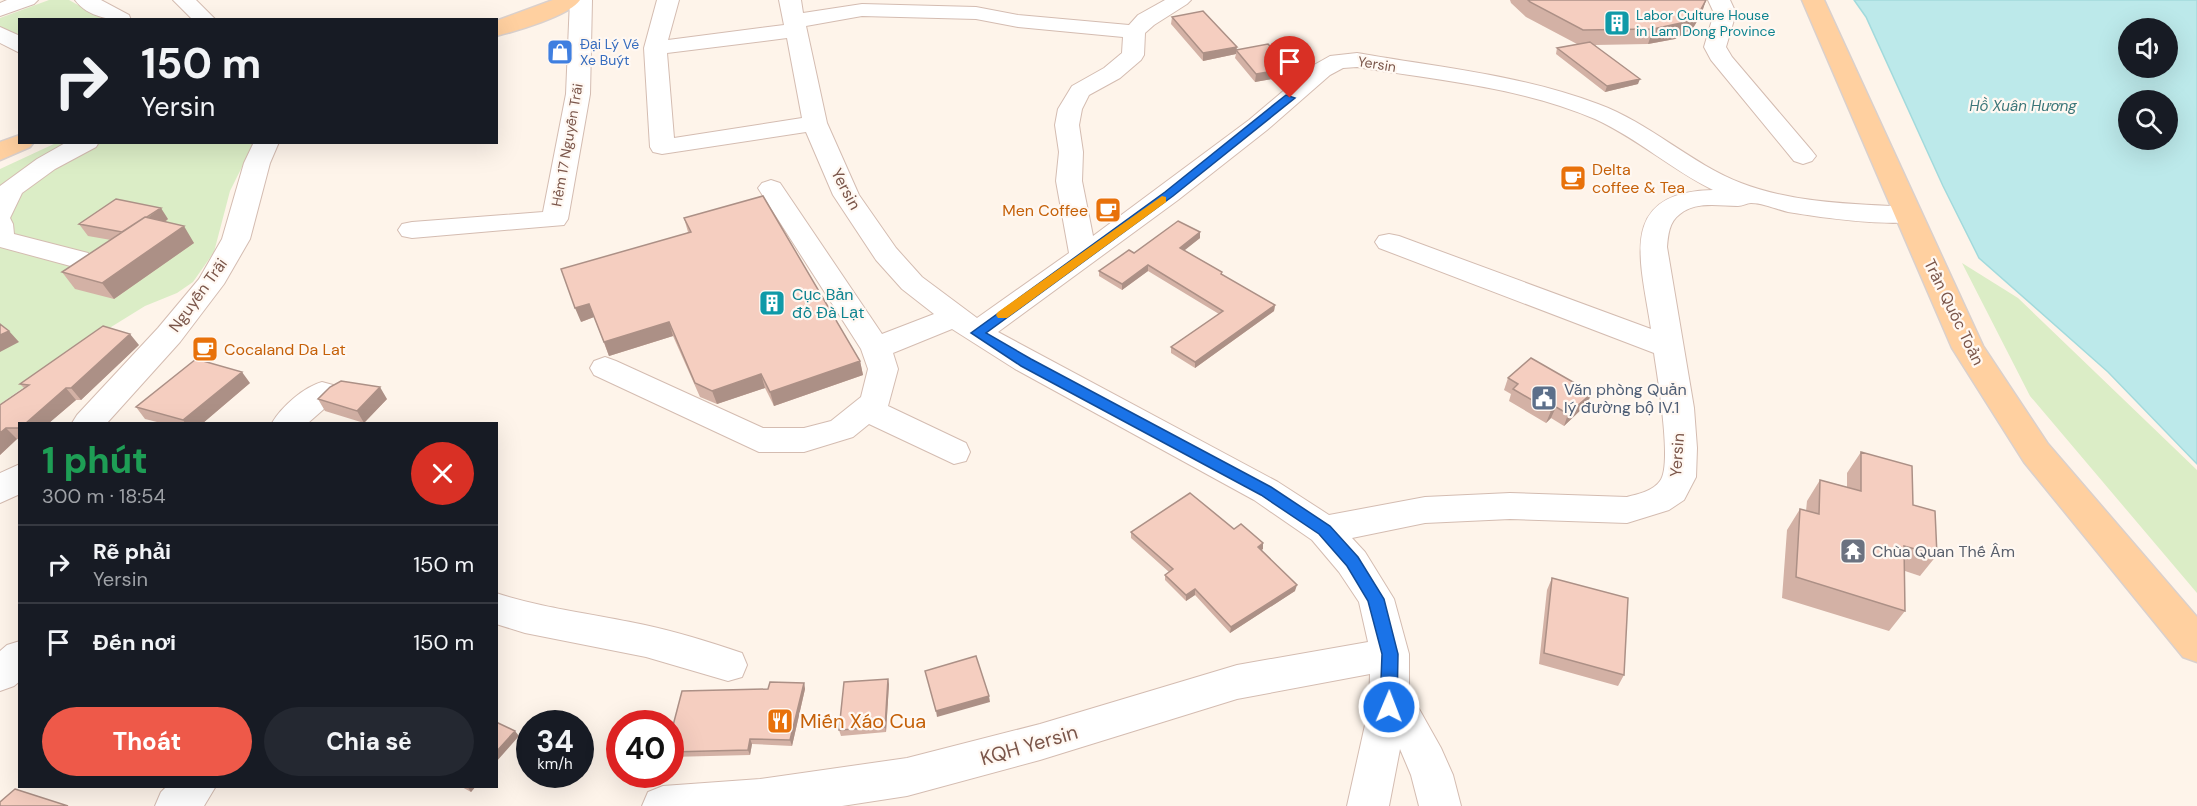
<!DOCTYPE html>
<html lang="vi">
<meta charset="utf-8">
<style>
:root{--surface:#171b24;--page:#242831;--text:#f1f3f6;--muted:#9ea1a6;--line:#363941;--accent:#ee5949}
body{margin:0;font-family:"DM Sans",sans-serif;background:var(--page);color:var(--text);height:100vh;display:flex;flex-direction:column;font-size:22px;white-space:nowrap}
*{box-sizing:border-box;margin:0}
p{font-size:20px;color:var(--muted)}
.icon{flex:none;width:33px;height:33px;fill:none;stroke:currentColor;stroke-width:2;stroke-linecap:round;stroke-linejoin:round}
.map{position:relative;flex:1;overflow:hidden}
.sheet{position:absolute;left:18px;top:422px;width:480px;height:366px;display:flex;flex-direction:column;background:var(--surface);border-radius:0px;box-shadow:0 6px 24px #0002}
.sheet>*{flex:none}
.top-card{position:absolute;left:18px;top:18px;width:480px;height:126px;border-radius:0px;box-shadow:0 6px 24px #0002;background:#171b24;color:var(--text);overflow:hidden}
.tools{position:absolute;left:2118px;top:18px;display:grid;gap:12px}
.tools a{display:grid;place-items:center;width:60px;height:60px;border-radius:50%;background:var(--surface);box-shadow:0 6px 24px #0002;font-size:30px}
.speed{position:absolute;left:516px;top:710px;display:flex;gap:12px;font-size:30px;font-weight:700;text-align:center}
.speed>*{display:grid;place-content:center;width:78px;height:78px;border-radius:50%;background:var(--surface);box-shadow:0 6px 24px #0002;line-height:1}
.speed small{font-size:15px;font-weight:400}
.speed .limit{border:9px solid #d22;background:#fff;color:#111}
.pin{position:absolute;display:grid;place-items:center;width:51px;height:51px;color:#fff;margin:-62px -26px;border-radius:50% 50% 50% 0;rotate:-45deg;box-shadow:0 0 6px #0007}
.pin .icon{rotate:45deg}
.me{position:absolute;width:66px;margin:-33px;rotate:1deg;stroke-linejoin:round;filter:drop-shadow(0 0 4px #0008)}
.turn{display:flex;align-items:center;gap:21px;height:126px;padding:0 24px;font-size:27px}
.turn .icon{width:78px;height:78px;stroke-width:2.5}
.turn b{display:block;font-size:42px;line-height:51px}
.round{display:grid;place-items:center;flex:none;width:63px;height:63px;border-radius:32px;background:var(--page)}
.summary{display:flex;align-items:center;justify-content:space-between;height:102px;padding:0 24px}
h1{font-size:36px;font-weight:800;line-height:45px;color:#1e9e55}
.cta{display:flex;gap:12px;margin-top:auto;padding:12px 24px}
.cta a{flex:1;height:69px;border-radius:36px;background:var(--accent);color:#fff;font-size:24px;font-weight:800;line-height:69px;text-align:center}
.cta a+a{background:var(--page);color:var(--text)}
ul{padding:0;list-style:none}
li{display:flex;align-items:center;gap:18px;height:78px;padding:0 24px;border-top:2px solid var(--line)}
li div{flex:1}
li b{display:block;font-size:22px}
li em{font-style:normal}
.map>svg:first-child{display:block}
.green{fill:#dbedc6}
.water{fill:#bce9ea;stroke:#a2dadc;stroke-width:1.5;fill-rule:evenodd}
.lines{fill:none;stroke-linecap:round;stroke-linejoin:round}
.minor-casing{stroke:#d4bcb1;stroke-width:2}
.major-casing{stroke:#dad0cc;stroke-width:3}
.minor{fill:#fff;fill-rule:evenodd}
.major{fill:#ffd0a0;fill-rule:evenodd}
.wall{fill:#d3b1a5}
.shaded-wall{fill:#ac9086}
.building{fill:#f5cec0;stroke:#ac9086;stroke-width:1.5}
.route{fill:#1a73e8;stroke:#114b97;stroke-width:1.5}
.slow{fill:#f59e0b}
.labels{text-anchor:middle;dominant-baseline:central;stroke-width:4.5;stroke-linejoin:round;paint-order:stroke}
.far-culture-label{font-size:14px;fill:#0d838f;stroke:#fff8f2;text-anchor:start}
.far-shop-label{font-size:14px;fill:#366cbe;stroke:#fff8f2;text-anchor:start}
.far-street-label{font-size:14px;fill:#7b564a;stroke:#fff8f2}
.far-water-label{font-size:15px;font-style:italic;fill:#3a7679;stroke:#fff8f2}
.food-label{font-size:16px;fill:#c56008;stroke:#fff8f2;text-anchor:start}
.street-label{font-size:16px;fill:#7b564a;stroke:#fff8f2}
.culture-label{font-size:16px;fill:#0d838f;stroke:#fff8f2;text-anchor:start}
.service-label{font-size:16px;fill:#4e5e75;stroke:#fff8f2;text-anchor:start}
.worship-label{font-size:16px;fill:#5b616d;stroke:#fff8f2;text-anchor:start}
.near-food-label{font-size:20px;fill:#c56008;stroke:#fff8f2;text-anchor:start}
.near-street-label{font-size:20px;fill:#7b564a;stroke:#fff8f2}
</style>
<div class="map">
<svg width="2197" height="806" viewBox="0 0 2197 806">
<rect width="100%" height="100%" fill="#fef4ea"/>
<path class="green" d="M49 0H69L103 19 20 20 19 39 0 27V18Z
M56 143H254L230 191 214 252 193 282 177 293 145 306 103 332 0 404V169Z
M1962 263 2018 298 2197 470V593L2030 396Z"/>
<path class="water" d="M1854 0H2197V464L2108 372 1979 258 1943 186 1866 17ZM2128 28H2168V68H2128ZM2128 100H2168V140H2128Z"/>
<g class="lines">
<defs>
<path id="minor" d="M7 0H38L34 4 0 16V3Z
M75 0H101L129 15 131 20C112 20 88 18 75 0Z
M173 0H196L216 20H193Z
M570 0H592L590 94 568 219 564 225 412 238 402 236 398 230 402 224 412 222 543 212 566 94Z
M657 0H679L668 40 784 25 779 0H801L803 13 862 4 976 7 1018 15 1129 25 1138 15 1165 0H1191L1187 4 1154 25 1145 33 1144 55 1141 60 1120 78 1089 95 1082 109 1079 125 1083 152 1082 181 1093 236 1249 120 1314 65 1330 56 1357 53C1437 67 1521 75 1598 104 1650 123 1690 163 1741 183 1793 203 1852 204 1907 207L1916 209 1920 215 1916 221C1889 227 1817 217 1788 212 1776 209 1762 203 1751 203 1747 203 1743 206 1738 206 1719 206 1696 201 1680 214 1669 222 1668 235 1667 247L1694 408 1697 448 1696 477 1684 500 1669 510 1627 523 1510 519 1425 523 1352 538 1365 552 1394 599 1409 654V691L1441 748 1453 775 1461 806H1419L1411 775 1400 749 1389 806H1347L1369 707 1370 674 1237 699 1040 760 907 796 842 806H642L648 792 663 786 760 779 907 758 1040 724 1237 665 1368 642 1359 602 1339 572 1312 540 1254 500 1015 369 952 329 893 353 898 369 888 406 966 443 970 452 966 461 954 464 869 424 853 437 804 452H759L594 375 590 368 594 361 605 357 616 361 763 428H804L831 421 861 397 868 369 861 349 758 188 762 183 771 180 780 183 882 334 934 314 902 289 876 260 833 195 806 132 662 154 653 152 650 147 644 48ZM862 16 976 19 1018 27 1123 37 1122 53 1104 68 1072 86 1058 109 1055 125 1059 152 1056 181 1069 253 977 318 922 277 896 248 859 195 827 123 806 26ZM787 38 802 118 674 138 667 53ZM1357 67C1436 80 1521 87 1595 119 1637 138 1672 170 1713 190 1616 192 1641 262 1651 329L1399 236 1389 234 1379 236 1375 242 1379 248 1654 353C1657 375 1673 465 1660 481 1653 491 1638 494 1627 497L1510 493 1425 497 1329 515 1278 482 998 332 1178 200 1267 130 1330 75 1343 68Z
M1708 0H1730L1736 13 1726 47 1732 57 1812 151 1816 156 1812 161 1803 164 1794 161 1711 60 1704 47 1714 13Z
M0 27 20 36V53L0 43Z
M67 142H99L96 147 55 169 22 193 10 218 13 224 14 234 88 253 92 259 88 265 78 268 0 247V186L37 159Z
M254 142H279L270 163 250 239 224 284 180 342 107 423H72L77 415 158 328 199 279 222 239 244 163Z
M322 382 333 385 338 393 333 401 308 423H272C282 406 304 387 322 382Z
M20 464V494L0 503V473Z
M496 593C545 609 595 614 645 625 677 632 710 642 742 653L747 665 742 677 728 681 646 657 525 633 496 624Z
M20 641V681L14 686 0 691V651L7 645Z
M167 786H216L204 806H155L161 792Z"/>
<path id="major" d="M553 0H580C569 16 516 31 496 36V21Z
M1802 0H1824L1983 346 2048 444 2197 617V662L2183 657 2024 462 1952 348Z
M20 135V142H34L30 147 0 160V142Z"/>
</defs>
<use href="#minor" class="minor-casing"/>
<use href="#major" class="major-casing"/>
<use href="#minor" class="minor"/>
<use href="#major" class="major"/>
</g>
<path class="wall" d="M1510 0H1706L1701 15 1693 28 1675 39 1648 44 1595 45 1638 84 1605 92 1556 54 1557 48 1577 44 1526 17 1511 3Z
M1172 17 1236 50 1286 63 1284 77 1255 82 1235 58 1236 54 1203 61 1171 24Z
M684 218 860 361 863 375 774 406 765 388 717 404 700 397 673 336 609 356 594 317 581 322 688 232Z
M168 219 165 222 194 243 114 299 75 289 62 272 111 240 88 236 79 224Z
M1200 232V238L1184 250 1222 272V275L1275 305 1274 311 1195 368 1171 353V347L1219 314 1148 271 1122 290 1099 276V271L1134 253Z
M139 345 81 400H76L49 423H20V439H17L0 455V405L24 388 20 384Z
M1508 378 1587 404 1564 426 1551 418 1546 423 1509 401 1511 394 1504 390Z
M250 383 203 423H161L145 419 136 407Z
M318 399H387L364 423 325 411Z
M1861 452 1913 505 1937 555 1920 576 1905 571V611L1889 631 1782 598 1787 530 1800 509 1806 511 1807 501 1820 480 1847 487V473Z
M1234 529 1263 549 1261 550 1295 591 1230 633 1195 595 1186 601 1165 580V575L1169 572 1131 538V532Z
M1552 578 1624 675 1618 686 1539 664 1547 590Z
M804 683 805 689 792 746 752 744 750 755 670 757V737L768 689Z
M889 684 886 732 841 736 839 730Z
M460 786H476L471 792Z"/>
<path class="shaded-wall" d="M1706 0 1701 15 1693 28 1675 39 1648 44 1653 29Z
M1237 47 1236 54 1203 61V53Z
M1286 63 1284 77 1255 82 1256 74 1281 64Z
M1640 79 1638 84 1605 92 1607 86Z
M161 208 168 219 134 244 126 233Z
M184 226 194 243 114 299 102 283Z
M1200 232V238L1180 254V248Z
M1148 265V271L1122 290V284Z
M589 304 594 317 581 322 575 308Z
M1275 305 1274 311 1195 368V362Z
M669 322 673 336 609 356 604 342Z
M9 331 19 342 0 352V335Z
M130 334 139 345 81 400 71 388Z
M860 361 863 375 774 406 770 392Z
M242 372 250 383 203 423H185L183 420Z
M761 374 765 388 717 404 712 391Z
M380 387 387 399 364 423 357 411Z
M66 388 76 400 49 423H26Z
M1592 393 1587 404 1564 426 1568 414Z
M1556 407 1551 418 1546 423 1551 411Z
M6 428 17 439 0 455V433Z
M1263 543V549L1257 553 1258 547Z
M1297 585 1295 591 1230 633 1231 627Z
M1195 589V595L1186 601V595Z
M888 679 889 684 886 732 885 727Z
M804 683 805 689 792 746 790 740Z
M989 696 990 702 937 717 936 711Z
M515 731 519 736 496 762V752Z
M750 739 752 744 750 755 748 750Z
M467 786H476L471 792Z"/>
<path class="building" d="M1528 0H1706L1699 13 1681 23 1653 29 1583 30 1530 2Z
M1203 11 1237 47 1203 53 1172 17Z
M1590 42 1640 79 1607 86 1557 48Z
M1268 44 1286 63 1281 64 1285 69 1256 74 1236 50Z
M763 196 860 361 770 392 761 374 712 391 695 383 669 322 604 342 589 304 575 308 561 269 691 232 684 218Z
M116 199 161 208 147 217H145L122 232 79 224Z
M145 217 184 226 102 283 62 272Z
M1178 221 1200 232 1180 248 1222 272 1221 274 1275 305 1195 362 1171 347 1223 311 1148 265 1122 284 1099 271 1129 250 1134 253Z
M0 324 9 331 0 335Z
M103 326 130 334 71 388H66L26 423H20V428H6L0 433V405L29 385 20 384Z
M1531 358 1592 393 1568 414 1556 407 1551 411 1513 389 1518 384 1508 378Z
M196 359 242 372 183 420 136 407Z
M341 381 380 387 357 411 318 399 330 387Z
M1861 452 1912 466 1913 505 1935 511 1937 555 1904 546 1905 611 1796 577 1800 509 1819 514 1820 480 1861 491Z
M1190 493 1234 529 1241 524 1263 543 1258 547 1297 585 1231 627 1195 589 1186 595 1165 575 1173 569 1131 532Z
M1552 578 1628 598 1624 675 1544 653Z
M976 656 989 696 936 711 925 671Z
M888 679 885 727 839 730 844 682Z
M770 682 804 683 790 740 750 739 748 750 670 752V737L682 691 768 689Z
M496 722 515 731 496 752Z
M15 789 68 806H0V802Z"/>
<path class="route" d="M1286 95 1295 98 1173 196 986 333 1031 359 1271 487 1330 526 1358 557 1384 599 1398 654 1397 707 1395 713 1389 715 1383 713 1380 707 1382 654 1368 601 1347 566 1319 534 1261 495 1021 366 971 333 1165 192Z"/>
<path class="slow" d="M1162 196 1166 197V202L1007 318H998L996 315 998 312Z"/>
<defs>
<symbol id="building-square" viewBox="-11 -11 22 22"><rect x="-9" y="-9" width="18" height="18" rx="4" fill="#0f9aa8" stroke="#fff8f2"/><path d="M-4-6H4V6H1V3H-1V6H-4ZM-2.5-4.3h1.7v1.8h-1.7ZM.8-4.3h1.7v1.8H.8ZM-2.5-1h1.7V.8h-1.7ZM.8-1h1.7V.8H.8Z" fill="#fff"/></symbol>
<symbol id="shop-square" viewBox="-11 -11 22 22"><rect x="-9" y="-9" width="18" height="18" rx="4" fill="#3f7fe0" stroke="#fff8f2"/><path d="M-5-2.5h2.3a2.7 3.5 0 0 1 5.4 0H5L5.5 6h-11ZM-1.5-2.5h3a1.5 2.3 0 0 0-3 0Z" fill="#fff"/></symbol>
<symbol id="cafe-square" viewBox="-11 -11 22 22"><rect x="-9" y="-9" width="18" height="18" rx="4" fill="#e8710a" stroke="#fff8f2"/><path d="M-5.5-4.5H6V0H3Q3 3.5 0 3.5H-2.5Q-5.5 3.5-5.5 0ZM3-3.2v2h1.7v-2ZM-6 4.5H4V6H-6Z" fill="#fff"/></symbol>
<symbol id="civic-square" viewBox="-11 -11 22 22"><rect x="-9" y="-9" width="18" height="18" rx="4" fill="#5c6f8a" stroke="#fff8f2"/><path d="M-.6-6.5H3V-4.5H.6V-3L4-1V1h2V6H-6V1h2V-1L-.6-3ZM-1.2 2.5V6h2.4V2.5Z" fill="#fff"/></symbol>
<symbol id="temple-square" viewBox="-11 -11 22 22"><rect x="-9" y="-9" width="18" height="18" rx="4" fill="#6b7280" stroke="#fff8f2"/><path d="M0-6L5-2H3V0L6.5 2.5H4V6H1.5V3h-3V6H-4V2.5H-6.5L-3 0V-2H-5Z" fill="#fff"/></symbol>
<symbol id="restaurant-square" viewBox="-11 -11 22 22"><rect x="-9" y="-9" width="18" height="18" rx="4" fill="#e8710a" stroke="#fff8f2"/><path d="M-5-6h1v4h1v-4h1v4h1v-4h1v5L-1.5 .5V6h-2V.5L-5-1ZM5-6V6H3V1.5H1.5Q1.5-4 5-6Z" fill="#fff"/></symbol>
</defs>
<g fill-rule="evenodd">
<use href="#building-square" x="1602" y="8" width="30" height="30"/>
<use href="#shop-square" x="545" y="37" width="30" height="30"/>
<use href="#cafe-square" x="1558" y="163" width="30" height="30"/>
<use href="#cafe-square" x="1093" y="195" width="30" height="30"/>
<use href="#building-square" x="757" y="288" width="30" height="30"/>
<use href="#cafe-square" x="190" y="334" width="30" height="30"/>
<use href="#civic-square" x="1529" y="383" width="30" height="30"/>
<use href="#temple-square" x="1838" y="536" width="30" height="30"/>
<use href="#restaurant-square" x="765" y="706" width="30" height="30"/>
</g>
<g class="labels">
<g class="far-culture-label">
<text x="1636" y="15">Labor Culture House<tspan x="1636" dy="16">in Lam Dong Province</tspan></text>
</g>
<g class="far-shop-label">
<text x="580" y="44">Đại Lý Vé<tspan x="580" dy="16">Xe Buýt</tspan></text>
</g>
<g class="far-street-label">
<text transform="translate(1377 64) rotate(9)">Yersin</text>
<text transform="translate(567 145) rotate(-80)">Hẻm 17 Nguyễn Trãi</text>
</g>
<g class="far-water-label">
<text x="2023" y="106">Hồ Xuân Hương</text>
</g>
<g class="food-label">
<text x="1592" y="169">Delta<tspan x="1592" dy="18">coffee &amp; Tea</tspan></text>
<text x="1088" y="210" text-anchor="end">Men Coffee</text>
<text x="224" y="349">Cocaland Da Lat</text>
</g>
<g class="street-label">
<text transform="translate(846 189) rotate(62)">Yersin</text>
<text transform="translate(198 295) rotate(-54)">Nguyễn Trãi</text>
<text transform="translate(1954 312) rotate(64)">Trần Quốc Toản</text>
<text transform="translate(1677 455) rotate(-86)">Yersin</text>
</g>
<g class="culture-label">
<text x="792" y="294">Cục Bản<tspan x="792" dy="18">đồ Đà Lạt</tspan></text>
</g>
<g class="service-label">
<text x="1564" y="389">Văn phòng Quản<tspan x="1564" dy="18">lý đường bộ IV.1</tspan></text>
</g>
<g class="worship-label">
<text x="1872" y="551">Chùa Quan Thế Âm</text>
</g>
<g class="near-food-label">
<text x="800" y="721">Miến Xáo Cua</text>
</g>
<g class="near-street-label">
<text transform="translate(1029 745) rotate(-16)">KQH Yersin</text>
</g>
</g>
</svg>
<div class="tools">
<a><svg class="icon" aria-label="sound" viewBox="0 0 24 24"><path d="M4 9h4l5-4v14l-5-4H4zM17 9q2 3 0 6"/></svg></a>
<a><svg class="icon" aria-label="search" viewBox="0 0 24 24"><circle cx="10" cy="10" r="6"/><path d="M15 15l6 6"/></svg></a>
</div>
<div class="speed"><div>34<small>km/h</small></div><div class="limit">40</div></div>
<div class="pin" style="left:1290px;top:98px;background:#d93025"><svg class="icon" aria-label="arrive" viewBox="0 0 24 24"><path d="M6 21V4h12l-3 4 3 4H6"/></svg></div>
<svg class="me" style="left:1389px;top:707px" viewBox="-20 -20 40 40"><circle r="17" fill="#1a73e8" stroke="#fff" stroke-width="3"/><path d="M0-11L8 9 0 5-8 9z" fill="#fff"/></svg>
<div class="top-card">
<div class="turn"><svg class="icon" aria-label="right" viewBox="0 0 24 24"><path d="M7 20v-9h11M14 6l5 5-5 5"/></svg><div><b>150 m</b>Yersin</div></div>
</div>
<section class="sheet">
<div class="summary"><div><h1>1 phút</h1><p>300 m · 18:54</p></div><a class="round" style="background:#d93025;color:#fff"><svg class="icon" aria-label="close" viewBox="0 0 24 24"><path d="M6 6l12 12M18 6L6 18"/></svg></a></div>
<ul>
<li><svg class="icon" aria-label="right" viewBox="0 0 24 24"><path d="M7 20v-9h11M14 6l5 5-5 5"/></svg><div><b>Rẽ phải</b><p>Yersin</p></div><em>150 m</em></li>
<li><svg class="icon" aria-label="arrive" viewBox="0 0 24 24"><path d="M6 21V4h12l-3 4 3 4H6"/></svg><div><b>Đến nơi</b></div><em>150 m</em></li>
</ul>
<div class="cta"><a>Thoát</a><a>Chia sẻ</a></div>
</section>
</div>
